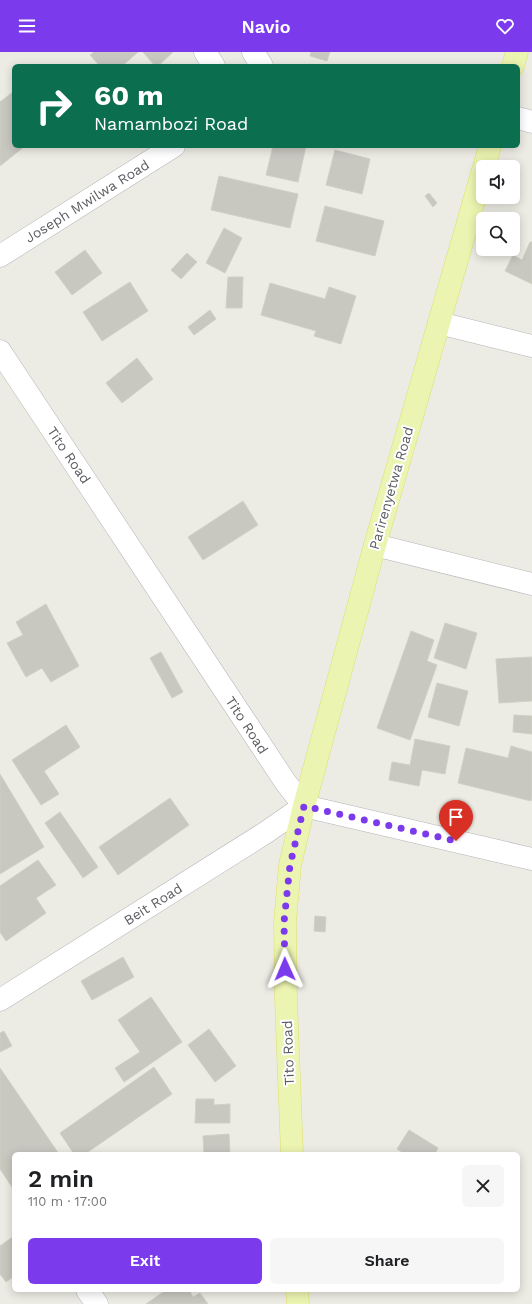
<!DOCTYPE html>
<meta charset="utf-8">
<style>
:root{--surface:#fff;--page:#f6f6f6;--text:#202124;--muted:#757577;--accent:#7c3aed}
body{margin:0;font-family:"Work Sans",sans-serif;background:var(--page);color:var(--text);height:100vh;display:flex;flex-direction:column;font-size:15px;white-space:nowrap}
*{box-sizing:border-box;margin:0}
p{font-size:13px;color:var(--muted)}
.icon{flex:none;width:22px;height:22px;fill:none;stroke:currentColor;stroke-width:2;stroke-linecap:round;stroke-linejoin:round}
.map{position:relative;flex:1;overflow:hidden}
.side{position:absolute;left:12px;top:1100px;width:508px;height:140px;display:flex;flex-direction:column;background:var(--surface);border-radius:6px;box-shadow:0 2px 10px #0003}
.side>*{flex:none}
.guide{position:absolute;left:12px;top:12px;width:508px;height:84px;border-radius:6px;box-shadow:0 2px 10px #0003;background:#0b6e4f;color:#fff;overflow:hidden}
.tools{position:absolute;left:476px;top:108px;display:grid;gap:8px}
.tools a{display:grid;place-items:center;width:44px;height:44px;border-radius:6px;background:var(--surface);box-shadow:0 2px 10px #0003;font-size:20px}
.pin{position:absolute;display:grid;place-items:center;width:34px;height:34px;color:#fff;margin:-41px -17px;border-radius:50% 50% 50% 0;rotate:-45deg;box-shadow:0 0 4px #0007}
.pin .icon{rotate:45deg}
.me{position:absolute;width:44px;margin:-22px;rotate:359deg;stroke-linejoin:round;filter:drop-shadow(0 0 3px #0008)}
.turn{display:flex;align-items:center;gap:14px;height:84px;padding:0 16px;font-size:18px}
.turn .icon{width:52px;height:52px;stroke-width:2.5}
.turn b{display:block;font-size:28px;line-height:34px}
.round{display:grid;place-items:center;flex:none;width:42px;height:42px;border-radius:6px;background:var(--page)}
.headline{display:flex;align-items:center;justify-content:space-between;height:68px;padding:0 16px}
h1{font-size:24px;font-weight:600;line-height:30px}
.button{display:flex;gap:8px;margin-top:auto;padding:8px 16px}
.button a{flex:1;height:46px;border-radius:6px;background:var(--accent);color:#fff;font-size:16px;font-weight:600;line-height:46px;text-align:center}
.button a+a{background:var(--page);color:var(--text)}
header{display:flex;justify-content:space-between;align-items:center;height:52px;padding:0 16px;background:var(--accent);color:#fff;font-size:18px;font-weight:600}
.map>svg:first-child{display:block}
.building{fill:#c8c7c0;stroke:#d0d0c3}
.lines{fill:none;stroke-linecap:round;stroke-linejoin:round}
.minor-casing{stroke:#b4b4b9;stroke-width:23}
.major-casing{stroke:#dedf6a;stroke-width:23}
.minor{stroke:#fff;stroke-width:22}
.major{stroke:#ecf4b1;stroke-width:22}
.route{stroke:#7c3aed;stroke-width:7;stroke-dasharray:0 12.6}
.labels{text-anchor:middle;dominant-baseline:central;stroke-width:4;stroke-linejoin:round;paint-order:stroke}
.street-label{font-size:14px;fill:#5c5d62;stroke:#fff}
</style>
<header><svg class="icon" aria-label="menu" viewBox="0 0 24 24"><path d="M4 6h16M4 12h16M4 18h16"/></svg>Navio<svg class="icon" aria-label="heart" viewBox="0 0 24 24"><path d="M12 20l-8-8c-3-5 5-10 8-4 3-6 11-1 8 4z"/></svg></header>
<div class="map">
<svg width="532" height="1252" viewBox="0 0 532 1252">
<rect width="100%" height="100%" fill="#ecece4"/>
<path class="building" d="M94 0H138L122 14H100L90 3Z
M143 0H173L158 14H155Z
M311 0H330L327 9 310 4Z
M14 39V94H25L0 114V50Z
M273 94H306L298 130 266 123Z
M335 98 370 107 362 142 326 133Z
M219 124 298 142 290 176 211 158Z
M429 141 437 151 433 155 425 144Z
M325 154 384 169 375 204 316 189Z
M224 176 242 186 225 221 206 211Z
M530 190H532V232L505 219 513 203 522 208Z
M85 198 102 221 72 243 55 220Z
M187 201 197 210 181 227 171 218Z
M228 225H243L242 256H226Z
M130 230 148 259 102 289 83 260Z
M270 231 325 247 329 235 356 244 341 292 314 284 316 279 261 263Z
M210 258 216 267 194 283 188 275Z
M137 306 153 327 122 351 106 331Z
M243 449 258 473 203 508 188 485Z
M46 552 79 614 51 630 42 616 26 625 7 591 23 583 16 570Z
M445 571 477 581 466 617 434 606Z
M411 579 434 588 427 609 437 613 410 688 377 676Z
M161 600 183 640 172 646 150 606Z
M532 605V649L499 651 496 607Z
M437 631 468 639 459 674 428 665Z
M514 663 532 664V682L513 680Z
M66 673 80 695 44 719 59 742 41 753 12 708Z
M415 687 450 694 445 722 422 718 419 734 389 728 392 710 410 713Z
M511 694 532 700V745L531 749 458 731 466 696 508 706Z
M0 722 44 795 0 822Z
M170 746 189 773 118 823 99 795Z
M60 760 98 815 83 826 45 771Z
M38 808 56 833 36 846 46 861 6 889 0 880V834Z
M315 864 326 865 325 880 314 879Z
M123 905 134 925 92 948 81 929Z
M151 945 182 990 124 1030 115 1016 140 1000 118 968Z
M209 977 236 1014 215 1030 188 993Z
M4 979 12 994 0 1000V981Z
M154 1015 172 1042 85 1102H74L60 1081Z
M0 1016 59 1102H14V1133L12 1135 0 1117Z
M196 1047H214V1053L230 1052V1071H195Z
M409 1078 438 1096 435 1102H405L397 1097Z
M229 1082 230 1102H204L203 1084Z
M14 1184V1224L6 1230 0 1222V1194Z
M166 1238H189L193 1245 200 1241 208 1252H146Z"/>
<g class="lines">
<defs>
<path id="minor" d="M205 0 214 14
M253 0 262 14
M518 66 532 70
M0 204 174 94
M439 271 532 294
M0 299 286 731 304 754
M375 493 532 532
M304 754 532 807
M0 948 265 781 304 754
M87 1238 97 1252"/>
<path id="major" d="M513 14 517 0
M484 115 490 94
M292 1102 286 948 285 870 290 813 304 754 375 493 483 118
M297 1238 298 1252"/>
</defs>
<use href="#minor" class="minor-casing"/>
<use href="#major" class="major-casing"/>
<use href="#minor" class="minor"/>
<use href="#major" class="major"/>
</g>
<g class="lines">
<path class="route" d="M285 917 284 870 290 813 304 754 456 789"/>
</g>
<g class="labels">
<g class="street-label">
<text transform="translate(87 149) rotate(-32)">Joseph Mwilwa Road</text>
<text transform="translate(69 403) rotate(56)">Tito Road</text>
<text transform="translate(391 436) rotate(-74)">Parirenyetwa Road</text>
<text transform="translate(247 673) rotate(57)">Tito Road</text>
<text transform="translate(153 852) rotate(-32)">Beit Road</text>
<text transform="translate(288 1001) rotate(-92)">Tito Road</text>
</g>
</g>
</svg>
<div class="tools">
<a><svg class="icon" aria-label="sound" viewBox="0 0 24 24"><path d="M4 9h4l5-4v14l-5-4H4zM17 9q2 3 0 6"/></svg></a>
<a><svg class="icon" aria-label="search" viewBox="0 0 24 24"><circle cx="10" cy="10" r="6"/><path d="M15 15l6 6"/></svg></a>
</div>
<div class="pin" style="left:456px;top:789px;background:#d93025"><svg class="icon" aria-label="arrive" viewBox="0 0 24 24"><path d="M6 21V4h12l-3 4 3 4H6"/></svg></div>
<svg class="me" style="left:285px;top:917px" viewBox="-20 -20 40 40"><path d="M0-17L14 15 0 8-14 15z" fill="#7c3aed" stroke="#fff" stroke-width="4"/></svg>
<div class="guide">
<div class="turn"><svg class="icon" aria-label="right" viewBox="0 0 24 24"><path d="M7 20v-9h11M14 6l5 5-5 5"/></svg><div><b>60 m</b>Namambozi Road</div></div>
</div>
<section class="side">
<div class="headline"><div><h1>2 min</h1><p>110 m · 17:00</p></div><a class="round"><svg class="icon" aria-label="close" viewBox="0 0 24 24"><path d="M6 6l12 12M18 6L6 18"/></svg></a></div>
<div class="button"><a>Exit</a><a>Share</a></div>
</section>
</div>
